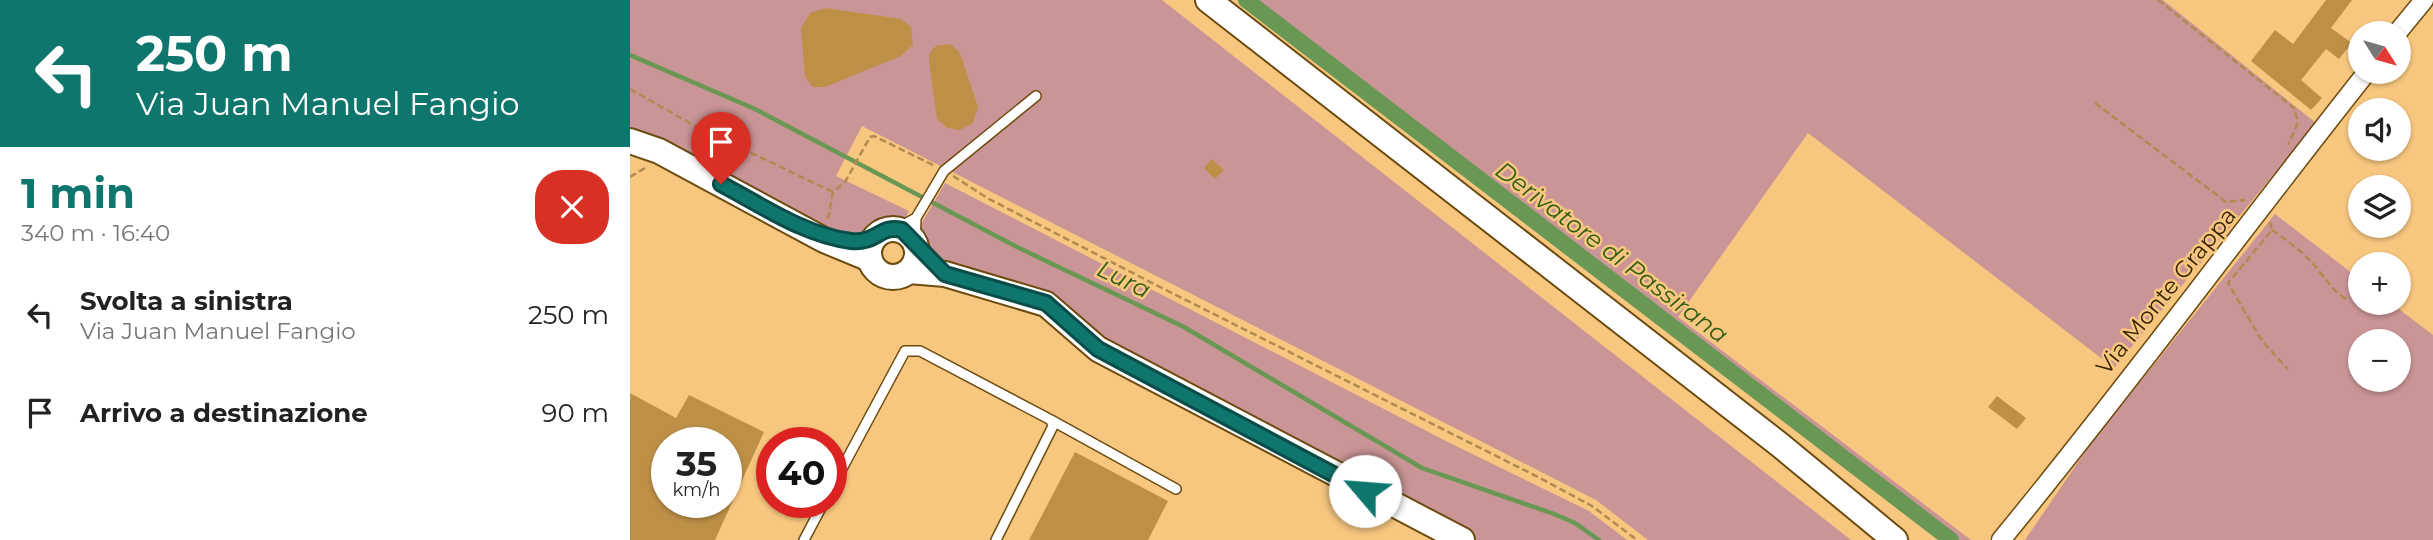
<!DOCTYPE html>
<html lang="it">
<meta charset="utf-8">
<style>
:root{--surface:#fff;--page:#f6f6f6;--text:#222;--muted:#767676;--accent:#0f766e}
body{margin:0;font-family:Montserrat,sans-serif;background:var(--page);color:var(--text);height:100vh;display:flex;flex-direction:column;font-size:26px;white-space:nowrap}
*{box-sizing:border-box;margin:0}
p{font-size:23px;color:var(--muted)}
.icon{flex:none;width:38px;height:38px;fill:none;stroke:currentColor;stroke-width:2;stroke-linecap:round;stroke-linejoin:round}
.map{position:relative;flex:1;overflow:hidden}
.side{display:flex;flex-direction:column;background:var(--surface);width:630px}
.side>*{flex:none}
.hud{background:#0f766e;color:#fff;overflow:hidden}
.needle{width:46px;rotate:127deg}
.tools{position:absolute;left:1718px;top:21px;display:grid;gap:14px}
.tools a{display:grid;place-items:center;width:63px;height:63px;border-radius:50%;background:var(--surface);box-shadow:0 2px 5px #0004;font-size:35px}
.speed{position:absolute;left:21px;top:427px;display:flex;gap:14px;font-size:35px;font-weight:700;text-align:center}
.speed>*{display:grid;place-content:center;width:91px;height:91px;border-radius:50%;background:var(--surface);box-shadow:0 2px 5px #0004;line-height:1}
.speed small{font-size:18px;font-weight:400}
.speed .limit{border:10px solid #d22;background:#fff;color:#111}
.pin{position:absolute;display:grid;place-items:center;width:60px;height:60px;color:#fff;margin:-72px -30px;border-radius:50% 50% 50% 0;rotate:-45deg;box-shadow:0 0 7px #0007}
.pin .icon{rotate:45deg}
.me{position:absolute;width:77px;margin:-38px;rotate:297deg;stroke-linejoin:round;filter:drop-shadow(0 0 5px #0008)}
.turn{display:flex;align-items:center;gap:24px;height:147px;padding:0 21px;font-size:32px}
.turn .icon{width:91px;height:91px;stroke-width:2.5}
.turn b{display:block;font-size:49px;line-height:60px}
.round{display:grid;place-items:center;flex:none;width:74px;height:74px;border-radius:28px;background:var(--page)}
.headline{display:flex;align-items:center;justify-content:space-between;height:119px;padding:0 21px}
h1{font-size:42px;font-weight:700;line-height:52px;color:var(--accent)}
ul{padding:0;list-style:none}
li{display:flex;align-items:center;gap:21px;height:98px;padding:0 21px}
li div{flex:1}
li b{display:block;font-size:26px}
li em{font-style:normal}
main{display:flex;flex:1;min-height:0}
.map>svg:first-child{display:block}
.green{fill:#ca9596;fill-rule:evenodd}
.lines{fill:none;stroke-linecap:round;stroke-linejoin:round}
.stream{stroke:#699754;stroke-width:4.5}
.canal{stroke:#699754;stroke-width:16}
.building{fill:#be9047;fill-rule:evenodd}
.lane-casing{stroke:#6d4b0f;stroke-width:12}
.street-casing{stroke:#6d4b0f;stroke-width:21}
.secondary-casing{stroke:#6d4b0f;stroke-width:28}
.path{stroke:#b08a51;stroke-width:2.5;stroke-dasharray:7 3.5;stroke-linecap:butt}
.lane{stroke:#fff;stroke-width:9}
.street{stroke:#fff;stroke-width:18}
.secondary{stroke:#fff;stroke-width:24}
.route-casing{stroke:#0a4d48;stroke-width:18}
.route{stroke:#0f766e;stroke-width:12}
.labels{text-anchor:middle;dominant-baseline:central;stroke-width:5;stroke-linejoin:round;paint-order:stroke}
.street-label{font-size:23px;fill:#362303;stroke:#f8c77f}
.water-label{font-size:24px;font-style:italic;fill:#305c17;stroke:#f8c77f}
</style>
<main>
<section class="side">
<div class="hud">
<div class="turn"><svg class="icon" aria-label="left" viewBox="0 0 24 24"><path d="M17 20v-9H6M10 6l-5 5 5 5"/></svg><div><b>250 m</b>Via Juan Manuel Fangio</div></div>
</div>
<div class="headline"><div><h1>1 min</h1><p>340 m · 16:40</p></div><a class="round" style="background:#d93025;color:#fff"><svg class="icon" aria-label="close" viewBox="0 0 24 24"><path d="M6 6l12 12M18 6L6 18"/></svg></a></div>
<ul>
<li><svg class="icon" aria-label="left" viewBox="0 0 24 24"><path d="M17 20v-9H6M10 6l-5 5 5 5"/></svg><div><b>Svolta a sinistra</b><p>Via Juan Manuel Fangio</p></div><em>250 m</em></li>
<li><svg class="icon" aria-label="arrive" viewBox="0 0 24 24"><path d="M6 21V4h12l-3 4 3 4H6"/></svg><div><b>Arrivo a destinazione</b></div><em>90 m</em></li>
</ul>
</section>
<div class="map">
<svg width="1803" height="540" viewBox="0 0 1803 540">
<rect width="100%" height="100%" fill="#f8c77f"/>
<path class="green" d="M0 0H532L1221 540H1018L966 500 232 126 206 176 279 211 273 223 253 224 228 238 209 236 0 132Z
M627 0H1533L1686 123 1484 368 1178 133 1048 317 1341 540H1325Z
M315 183 818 442 959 511 997 540H841L472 344 319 267 290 244 287 231Z
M1645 214 1731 280V303H1761L1803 335V540H1395L1461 443ZM1769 341V380H1731V341Z"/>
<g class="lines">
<path class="stream" d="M0 55 125 109 389 248 554 327 792 468 924 514 945 523 969 540"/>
<path class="canal" d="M616 0 1321 540"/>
</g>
<path class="building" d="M1696 0H1722L1701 28 1722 43 1709 59 1696 49 1671 80 1692 98 1681 110 1621 61 1645 30 1663 44Z
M196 8 271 19 281 27 283 45 271 56 195 87H183L175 77 171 28 180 13Z
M320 44 330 53 348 107 343 123 330 130 317 128 307 119 299 61V54L306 46Z
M582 159 594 170 585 179 574 168Z
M0 393 46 418 59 395 134 432 85 540H0ZM37 443H96V502H37Z
M1367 396 1396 418 1387 429 1358 407Z
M445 452 538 501 518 540H399Z"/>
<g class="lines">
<defs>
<path id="lane" d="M266 229 286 218
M285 242 286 218 314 171 406 96
M421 420 546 489
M201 489 275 351H290L421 420 423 426 366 540
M174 540 194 502"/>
<path id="street" d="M1767 33 1794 0
M1371 540C1497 387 1614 227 1737 72"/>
<path id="secondary" d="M578 0 1150 445 1265 540
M0 141 29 151 194 240 240 259
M239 253a24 24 0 1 1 48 0a24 24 0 1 1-48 0Z
M279 271 315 274 416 304 468 349 832 540"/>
</defs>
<use href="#lane" class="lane-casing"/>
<use href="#street" class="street-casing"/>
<use href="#secondary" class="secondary-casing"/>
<path class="path" d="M1528 0 1664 108 1668 122 1658 145
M1769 58 1779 45
M1752 80 1758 72
M0 89 65 126 203 192
M1465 103 1596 202 1615 200
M323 176 359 199 530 287 908 477 962 506 1007 540
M0 177 15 168
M198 219 203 192 215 182 240 137 244 136 305 166
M1640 222 1642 230 1598 283 1632 341 1658 369
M1642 230C1659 242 1676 254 1689 271 1699 283 1703 291 1716 299"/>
<use href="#lane" class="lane"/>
<use href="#street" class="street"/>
<use href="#secondary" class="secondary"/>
</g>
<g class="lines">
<defs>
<path id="route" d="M91 184C133 206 174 235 221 241 246 244 251 224 272 230L315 274 416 303 468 349 735 491"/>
</defs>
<use href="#route" class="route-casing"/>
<use href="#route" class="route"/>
</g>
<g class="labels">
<g class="street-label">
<text transform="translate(1536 291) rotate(-51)">Via Monte Grappa</text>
</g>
<g class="water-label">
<text transform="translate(982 252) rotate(37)">Derivatore di Passirana</text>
<text transform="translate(494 279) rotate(26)">Lura</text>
</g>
</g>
</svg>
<div class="tools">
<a><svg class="needle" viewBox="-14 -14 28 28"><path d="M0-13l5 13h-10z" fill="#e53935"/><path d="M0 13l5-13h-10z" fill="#767676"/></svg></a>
<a><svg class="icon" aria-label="sound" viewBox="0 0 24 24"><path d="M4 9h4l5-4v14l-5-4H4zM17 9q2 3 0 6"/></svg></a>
<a><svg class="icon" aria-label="layers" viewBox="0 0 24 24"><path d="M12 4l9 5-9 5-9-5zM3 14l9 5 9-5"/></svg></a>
<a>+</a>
<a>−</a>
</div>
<div class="speed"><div>35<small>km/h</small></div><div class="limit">40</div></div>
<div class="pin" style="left:91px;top:184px;background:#d93025"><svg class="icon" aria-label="arrive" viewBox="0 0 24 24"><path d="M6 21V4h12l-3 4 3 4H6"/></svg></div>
<svg class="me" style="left:735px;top:491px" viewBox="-20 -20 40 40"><circle r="19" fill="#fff"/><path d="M0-13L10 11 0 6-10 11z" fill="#0f766e"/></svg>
</div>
</main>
